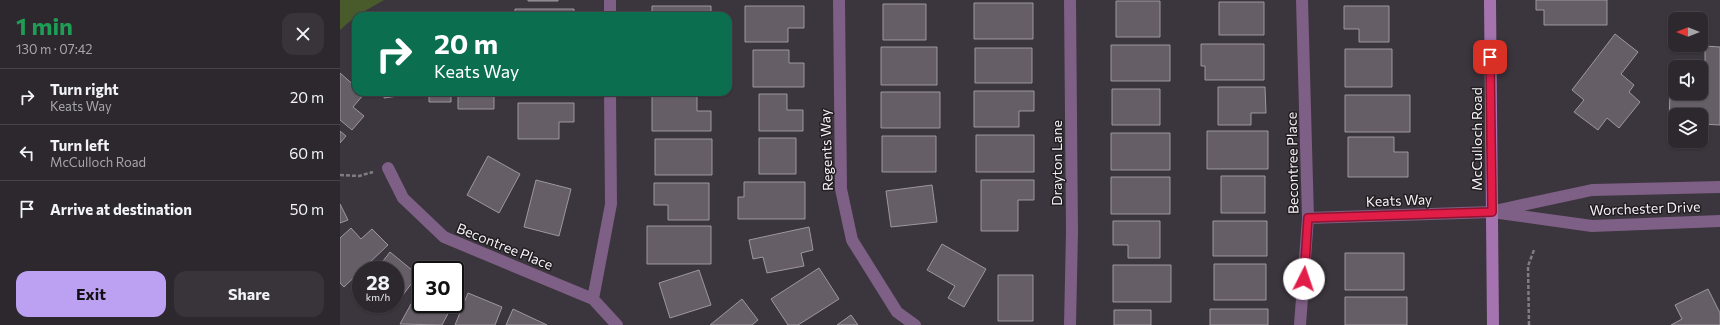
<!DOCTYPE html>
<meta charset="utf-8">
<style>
:root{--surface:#2c282e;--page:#38343a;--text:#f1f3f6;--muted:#a6a6aa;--line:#48444a;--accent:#bca0f2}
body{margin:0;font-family:Commissioner,sans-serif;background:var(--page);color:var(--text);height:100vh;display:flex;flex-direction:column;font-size:15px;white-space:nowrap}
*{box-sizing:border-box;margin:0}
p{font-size:13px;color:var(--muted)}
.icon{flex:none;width:22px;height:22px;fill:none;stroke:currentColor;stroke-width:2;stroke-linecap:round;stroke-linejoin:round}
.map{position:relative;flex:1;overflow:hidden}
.details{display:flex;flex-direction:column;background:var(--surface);width:340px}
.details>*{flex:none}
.hud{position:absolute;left:12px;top:12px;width:380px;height:84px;border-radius:12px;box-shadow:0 1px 3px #0004,0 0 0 1px var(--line);background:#0b6e4f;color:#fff;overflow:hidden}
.needle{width:26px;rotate:270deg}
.buttons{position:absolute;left:1328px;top:12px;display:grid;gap:8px}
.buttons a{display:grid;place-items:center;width:40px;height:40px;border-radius:8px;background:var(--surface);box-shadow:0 1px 3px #0004,0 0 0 1px var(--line);font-size:20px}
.speed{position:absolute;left:12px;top:261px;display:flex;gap:8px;font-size:20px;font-weight:700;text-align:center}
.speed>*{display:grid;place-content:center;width:52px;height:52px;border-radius:50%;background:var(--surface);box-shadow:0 1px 3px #0004,0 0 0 1px var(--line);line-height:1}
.speed small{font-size:10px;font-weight:400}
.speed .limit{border:2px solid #111;border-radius:6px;background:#fff;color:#111}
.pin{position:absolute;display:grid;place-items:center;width:34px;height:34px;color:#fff;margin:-17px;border-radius:8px;box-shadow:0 2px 6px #0006}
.me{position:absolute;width:44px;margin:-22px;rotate:4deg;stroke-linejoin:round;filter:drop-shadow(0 0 3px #0008)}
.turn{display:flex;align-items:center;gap:14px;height:84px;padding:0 16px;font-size:18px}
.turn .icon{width:52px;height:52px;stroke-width:2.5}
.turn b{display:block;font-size:28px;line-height:34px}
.round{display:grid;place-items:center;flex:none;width:42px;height:42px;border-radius:12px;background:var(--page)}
.summary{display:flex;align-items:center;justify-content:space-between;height:68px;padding:0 16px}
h1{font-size:24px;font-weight:700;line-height:30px;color:#1e9e55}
.primary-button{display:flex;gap:8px;margin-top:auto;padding:8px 16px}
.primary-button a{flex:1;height:46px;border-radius:12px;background:var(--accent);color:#111;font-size:16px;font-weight:700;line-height:46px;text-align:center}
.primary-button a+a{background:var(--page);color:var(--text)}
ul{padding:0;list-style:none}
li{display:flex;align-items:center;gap:12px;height:56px;padding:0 16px;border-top:1px solid var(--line)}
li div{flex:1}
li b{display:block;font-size:15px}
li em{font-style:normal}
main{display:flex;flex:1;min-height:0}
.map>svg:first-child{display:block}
.green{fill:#495b2a}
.building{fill:#655e67;stroke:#9e96a0;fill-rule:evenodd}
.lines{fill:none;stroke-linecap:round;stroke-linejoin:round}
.path{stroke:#817c82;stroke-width:2.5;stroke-dasharray:4 2;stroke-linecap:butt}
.street{stroke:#7e5f85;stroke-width:12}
.secondary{stroke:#a574b0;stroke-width:12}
.route-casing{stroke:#92132f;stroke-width:10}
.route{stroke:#e11d48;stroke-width:7}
.labels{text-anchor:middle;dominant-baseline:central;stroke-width:3;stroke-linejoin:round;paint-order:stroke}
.street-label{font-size:14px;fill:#f5f1f6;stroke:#211e21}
</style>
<main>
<section class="details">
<div class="summary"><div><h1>1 min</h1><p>130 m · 07:42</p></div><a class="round"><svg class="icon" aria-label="close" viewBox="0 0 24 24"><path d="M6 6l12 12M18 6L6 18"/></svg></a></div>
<ul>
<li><svg class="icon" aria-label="right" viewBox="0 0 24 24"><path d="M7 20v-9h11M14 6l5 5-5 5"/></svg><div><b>Turn right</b><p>Keats Way</p></div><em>20 m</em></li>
<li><svg class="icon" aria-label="left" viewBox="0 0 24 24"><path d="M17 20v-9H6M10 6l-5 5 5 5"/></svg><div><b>Turn left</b><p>McCulloch Road</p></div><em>60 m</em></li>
<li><svg class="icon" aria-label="arrive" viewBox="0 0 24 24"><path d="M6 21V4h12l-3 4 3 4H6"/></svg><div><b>Arrive at destination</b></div><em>50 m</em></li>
</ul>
<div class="primary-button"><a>Exit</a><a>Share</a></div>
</section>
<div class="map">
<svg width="1380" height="325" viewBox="0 0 1380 325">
<rect width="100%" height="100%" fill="#3b353d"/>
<path class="green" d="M0 0H44L16 16 0 30Z"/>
<path class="building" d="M188 0H218V1H188Z
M1196 0H1267V25H1204V10H1196Z
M776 1H820V37H776Z
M879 2H924V35H879Z
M634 3H693V39H634Z
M543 4H586V40H543Z
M312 6H371V16H312Z
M405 6H464V28H448V42H405Z
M1004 6H1049V42H1019V29H1004Z
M175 9H234V16H175Z
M1275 34 1298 52 1281 74 1294 85 1289 92 1300 102 1279 128 1267 118 1258 130 1234 112 1244 100 1232 90Z
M861 44H924V80H865V66H861Z
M771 45H830V81H771Z
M1365 46 1380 47V125L1361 124V115H1335V124L1329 123 1331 62 1365 63ZM1335 67H1361V93H1335Z
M541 47H597V85H541Z
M635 48H692V83H635Z
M1005 49H1052V87H1005Z
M413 50H449V63H464V87H413Z
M0 73 16 87V92H22L24 94 13 107 24 116 12 130 0 120Z
M878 87H925L926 113H911V125H878Z
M772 89H820V125H772Z
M634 91H694V111H679V127H634Z
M44 92H65V95L44 98Z
M89 92H111V102H89Z
M118 92H154V109H118Z
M541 92H600V128H541Z
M419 94H447V110H463V131H419Z
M312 95H357V111H371V131H312Z
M1005 95H1070V132H1005Z
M178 103H234V122H219V139H178Z
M0 131 6 136 0 143Z
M867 131H928V169H867Z
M771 133H830V170H771Z
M636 135H694V172H636Z
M542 136H596V172H542Z
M1008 137H1054V152H1068V177H1008Z
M419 138H456V174H419Z
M315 139H372V175H315Z
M148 156 180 174 159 213 127 195Z
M881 176H925V213H881Z
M771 177H830V214H771Z
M196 180 231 189 219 236 184 227Z
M641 180H694V200H678V231H641Z
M404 182H465V219H398V197H404Z
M314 183H369V220H328V205H314Z
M592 185 597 222 551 227 546 191Z
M0 204 8 220 0 223Z
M773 221H820V258H788V245H773Z
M873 221H927V256H873Z
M307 226H371V264H307Z
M469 227 473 250 461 253 464 266 427 273 423 257 413 259 409 240Z
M11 228 21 239 32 229 48 245 4 287 0 283V238Z
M602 244 646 269 624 307 608 298 615 286 587 270Z
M50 252 78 275 53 308 48 304H55V270H36Z
M1005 253H1064V290H1005Z
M874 264H926V300H874Z
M773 265H831V302H773Z
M479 268 499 299 458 325H448L431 299Z
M359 270 371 305 330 318 319 283Z
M658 275H693V321H658Z
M81 286V304H113L102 325 60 324Z
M1368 289 1380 313V325H1331L1342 319 1335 305Z
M128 293 162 307 155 325H115Z
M1005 297H1067V325H1005Z
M402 299 418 320 412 325H370Z
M173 309 207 325H166Z
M870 309H928V325H870Z
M774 310H811V325H774Z
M511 315 518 325H497Z"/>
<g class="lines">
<path class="path" d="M0 175 19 176 33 172
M1189 325 1188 266 1194 250"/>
<path class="street" d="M270 0V16
M499 0 501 189 512 240 557 312 575 325
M270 92 271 204 253 299 277 325
M48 168 63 198 104 237 253 299
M1159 210 1252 190 1380 187
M968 218 1152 212 1252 226 1380 221
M730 325 732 232 730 0
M960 325 968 218 962 0"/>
<path class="secondary" d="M1150 0 1153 325"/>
</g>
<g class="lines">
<defs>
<path id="route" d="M964 279 968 218 1152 212 1150 57"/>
</defs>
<use href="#route" class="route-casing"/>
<use href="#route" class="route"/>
</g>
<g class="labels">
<g class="street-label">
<text transform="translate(1136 139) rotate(-90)">McCulloch Road</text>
<text transform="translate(486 150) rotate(-92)">Regents Way</text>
<text transform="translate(716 163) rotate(-90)">Drayton Lane</text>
<text transform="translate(952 163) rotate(-91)">Becontree Place</text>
<text transform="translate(1059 200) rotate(-2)">Keats Way</text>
<text transform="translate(1305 208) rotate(-2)">Worchester Drive</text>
<text transform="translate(165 246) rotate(22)">Becontree Place</text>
</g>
</g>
</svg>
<div class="buttons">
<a><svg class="needle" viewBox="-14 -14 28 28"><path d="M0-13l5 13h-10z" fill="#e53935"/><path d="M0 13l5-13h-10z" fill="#a6a6aa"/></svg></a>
<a><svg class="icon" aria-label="sound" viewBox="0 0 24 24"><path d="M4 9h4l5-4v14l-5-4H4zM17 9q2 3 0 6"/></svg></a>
<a><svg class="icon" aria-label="layers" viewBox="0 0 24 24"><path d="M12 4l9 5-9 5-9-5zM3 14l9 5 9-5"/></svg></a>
</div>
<div class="speed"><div>28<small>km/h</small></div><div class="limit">30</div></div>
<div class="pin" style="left:1150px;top:57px;background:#d93025"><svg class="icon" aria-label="arrive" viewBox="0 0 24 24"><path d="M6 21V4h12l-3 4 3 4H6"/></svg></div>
<svg class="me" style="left:964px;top:279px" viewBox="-20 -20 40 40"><circle r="19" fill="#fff"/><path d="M0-13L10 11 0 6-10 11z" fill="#e11d48"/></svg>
<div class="hud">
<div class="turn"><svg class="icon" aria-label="right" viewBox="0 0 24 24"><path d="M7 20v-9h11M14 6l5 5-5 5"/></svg><div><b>20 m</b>Keats Way</div></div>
</div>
</div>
</main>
